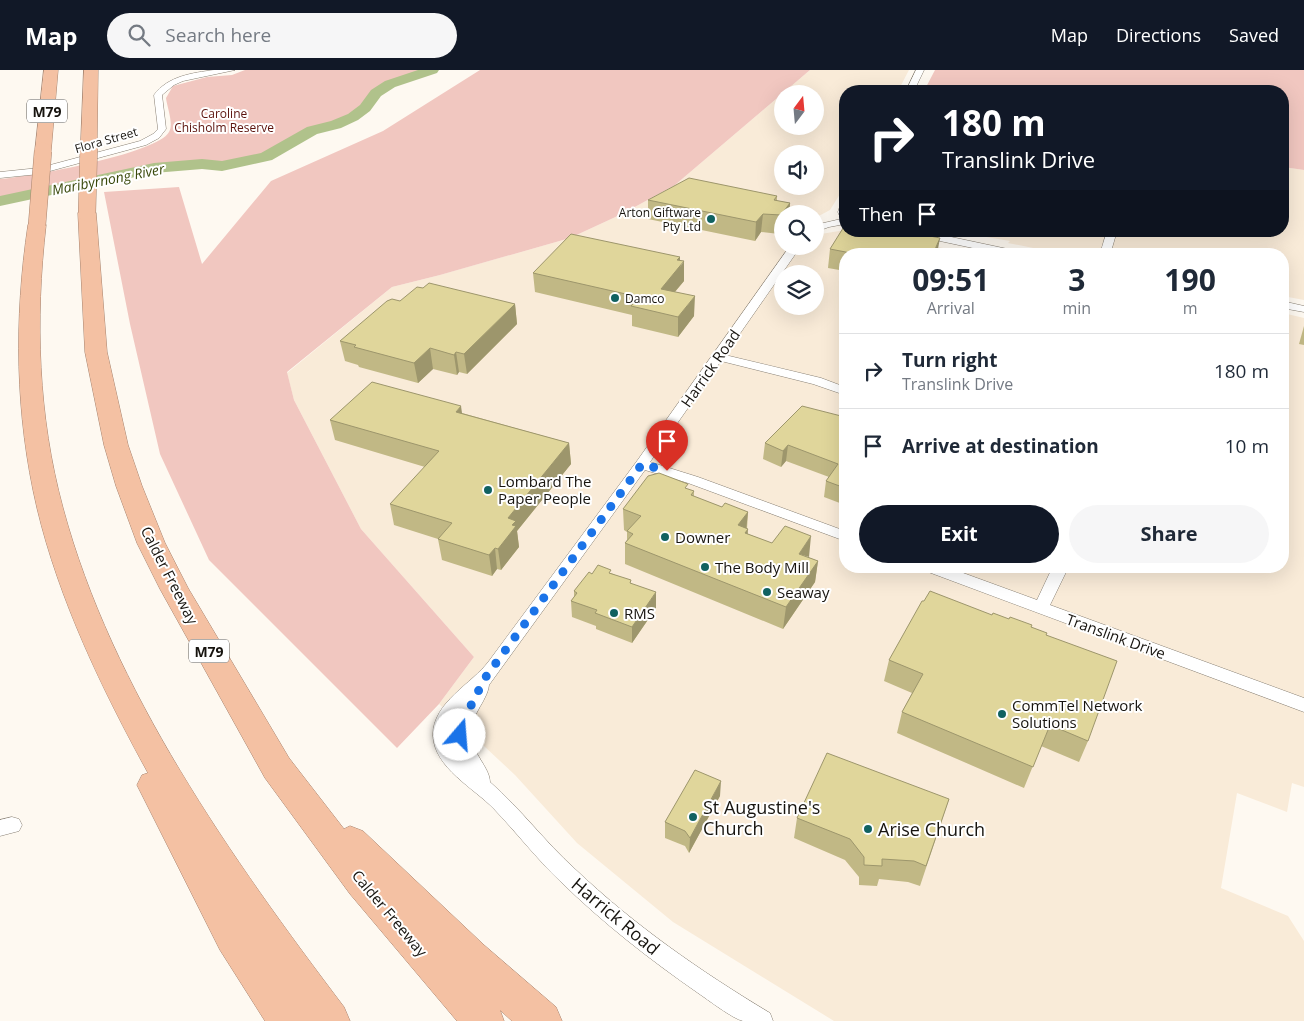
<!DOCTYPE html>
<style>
:root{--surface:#fff;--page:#f6f6f7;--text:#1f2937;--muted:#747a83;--line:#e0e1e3;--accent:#111827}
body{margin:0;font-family:"Open Sans",sans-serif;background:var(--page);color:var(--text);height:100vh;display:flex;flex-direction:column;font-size:19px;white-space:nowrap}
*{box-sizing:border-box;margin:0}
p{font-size:16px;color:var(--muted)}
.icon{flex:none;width:28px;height:28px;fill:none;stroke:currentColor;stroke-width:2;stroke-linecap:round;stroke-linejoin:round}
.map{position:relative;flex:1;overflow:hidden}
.side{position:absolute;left:839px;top:178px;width:450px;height:325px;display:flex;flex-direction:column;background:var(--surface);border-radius:20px;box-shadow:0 5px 20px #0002}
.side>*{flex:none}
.top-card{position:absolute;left:839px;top:15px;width:450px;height:152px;border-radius:20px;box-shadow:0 5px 20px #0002;background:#111827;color:#fff;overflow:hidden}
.needle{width:32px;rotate:16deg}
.fabs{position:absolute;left:774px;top:15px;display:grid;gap:10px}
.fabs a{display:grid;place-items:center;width:50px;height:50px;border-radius:50%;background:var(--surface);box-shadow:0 5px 20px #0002;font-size:25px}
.pin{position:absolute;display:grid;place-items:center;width:42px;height:42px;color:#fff;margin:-51px -21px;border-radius:50% 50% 50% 0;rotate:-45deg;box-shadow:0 0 5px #0007}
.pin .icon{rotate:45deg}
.me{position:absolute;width:55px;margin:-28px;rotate:18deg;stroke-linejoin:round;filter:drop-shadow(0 0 4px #0008)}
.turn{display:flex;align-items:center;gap:18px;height:105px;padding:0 20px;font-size:22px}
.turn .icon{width:65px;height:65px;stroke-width:2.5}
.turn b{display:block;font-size:35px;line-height:42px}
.then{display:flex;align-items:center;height:48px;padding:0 20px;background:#0003;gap:10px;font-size:19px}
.eta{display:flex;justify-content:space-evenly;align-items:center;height:85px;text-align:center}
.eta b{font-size:30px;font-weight:700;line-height:35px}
.primary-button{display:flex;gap:10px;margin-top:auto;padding:10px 20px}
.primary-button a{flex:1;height:58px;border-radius:30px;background:var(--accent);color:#fff;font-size:20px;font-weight:700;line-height:58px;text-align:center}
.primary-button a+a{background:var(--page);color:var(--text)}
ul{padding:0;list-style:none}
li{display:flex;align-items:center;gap:15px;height:75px;padding:0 20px;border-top:1px solid var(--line)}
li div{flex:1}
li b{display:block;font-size:19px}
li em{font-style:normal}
header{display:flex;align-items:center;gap:30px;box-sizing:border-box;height:70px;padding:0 25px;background:var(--accent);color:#fff}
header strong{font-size:24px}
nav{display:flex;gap:28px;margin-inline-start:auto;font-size:18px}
.search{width:350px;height:45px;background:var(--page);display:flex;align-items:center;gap:12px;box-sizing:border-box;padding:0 18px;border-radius:28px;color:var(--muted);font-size:19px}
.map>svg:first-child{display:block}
.built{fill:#f9ebd8;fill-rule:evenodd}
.green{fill:#f1c7c0}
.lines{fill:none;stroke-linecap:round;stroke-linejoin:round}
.river{fill:#b0c28b;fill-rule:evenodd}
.street-casing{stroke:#877f73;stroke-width:1}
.highway-casing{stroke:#a7846f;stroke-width:1}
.street{fill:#fff;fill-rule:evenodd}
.highway{fill:#f4c1a3;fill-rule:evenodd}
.highway-bridge-casing{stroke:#a7846f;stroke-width:18;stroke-linecap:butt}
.highway-bridge{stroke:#f4c1a3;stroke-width:17}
.wall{fill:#c1b885}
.shaded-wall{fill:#9d966c}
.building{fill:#e0d69b;stroke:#9d966c}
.route{stroke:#1a73e8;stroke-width:9;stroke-dasharray:0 16.2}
.poi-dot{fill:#116261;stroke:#fff;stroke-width:2}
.labels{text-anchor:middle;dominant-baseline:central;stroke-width:4;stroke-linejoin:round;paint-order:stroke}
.far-park-label{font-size:12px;fill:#5c130d;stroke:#fff}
.far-street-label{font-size:12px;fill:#17140f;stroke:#fff}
.far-poi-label{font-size:12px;fill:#17140f;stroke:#fff;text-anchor:end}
.shield{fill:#fff;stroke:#5d5a57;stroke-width:1}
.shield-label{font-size:14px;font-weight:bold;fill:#17140f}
.far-water-label{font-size:14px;font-style:italic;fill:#39490b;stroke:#fff}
.street-label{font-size:15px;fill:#17140f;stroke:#fff}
.poi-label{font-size:15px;fill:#17140f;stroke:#fff;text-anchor:start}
.near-poi-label{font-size:18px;fill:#17140f;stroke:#fff;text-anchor:start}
.near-street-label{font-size:18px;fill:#17140f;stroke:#fff}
</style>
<header>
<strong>Map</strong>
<div class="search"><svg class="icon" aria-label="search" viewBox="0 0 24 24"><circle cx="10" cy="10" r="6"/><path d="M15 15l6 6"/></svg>Search here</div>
<nav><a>Map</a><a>Directions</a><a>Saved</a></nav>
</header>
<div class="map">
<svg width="1304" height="951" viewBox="0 0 1304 951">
<rect width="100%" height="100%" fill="#fef9f1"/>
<path class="built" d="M810 0H909L898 21H845V116L830 140 815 148V144H782V176H815V163L821 164 845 160V161L978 184H845V496H1282L1283 243 1304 248V717L1292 713 1287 742 1237 723 1221 818 1288 846 1304 871V951H834L673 852 577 773 515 705 439 634 474 587 361 459 294 330 287 303 392 217 440 205 570 168 622 144 675 115ZM782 24H815V56H782ZM782 84H815V116H782ZM782 204H815V236H782Z
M1283 97 1304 100V230L1283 226 1282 184H1063L1008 173 1010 171 951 161H1282Z"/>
<path class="green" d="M245 0H432L390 14 376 23 365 38 353 47 336 55 312 60 266 87 222 96 202 94 154 98 0 131V109C28 107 157 84 169 62 174 54 167 37 166 28L173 16 207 7 232 5Z
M480 0H810L675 115 622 144 570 168 440 205 392 217 287 302 294 330 361 459 474 587 439 634 397 678 209 490 160 384 130 254 104 122 179 117 202 194 271 111 383 61Z
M935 0H1304V100L1283 97 1282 21H924Z"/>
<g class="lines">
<path class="river" d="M418 0H439L437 3 395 17 381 26 370 41 358 50 341 58 317 64 272 90 222 101 202 99 154 103 0 136V126L154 93 202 89 222 91 261 83 307 57 331 51 348 44 360 35 371 20 385 11Z"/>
<defs>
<path id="street" d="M214 0H235L183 11 174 15 162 25 166 59 159 68 146 75 39 104 0 108V102L39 98 140 71 153 64 158 59 154 25C168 6 192 3 214 0Z
M916 0H924L914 21H906Z
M845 132V154L829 157 815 162V155L841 149 838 142 841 133Z
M902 161H923L1017 181 1022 184H1001L907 164Z
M1107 161H1117L1112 178 1108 184H1097L1102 177Z
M790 176H801L725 285 821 308 845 317V325L813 314 721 291 650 392 698 407 845 461V471L688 413 645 400 489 615C487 632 469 646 471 666 472 683 490 698 490 712 521 739 545 772 575 799 634 855 700 901 770 943L773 951C764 951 752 951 743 951 733 949 707 929 698 923 649 889 603 853 560 811 536 788 516 762 494 739 474 718 434 698 433 665 433 632 472 614 489 591L637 391ZM459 643 453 663 458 683C449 670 449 656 459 643Z
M1282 231 1304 236V242L1282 238Z
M920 496H944L1037 530 1053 496H1069L1050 535 1304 628V642L923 500Z
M12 747 19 749 22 755 19 761 0 766V750Z"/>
<path id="highway" d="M44 0H58L51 81 49 85H37L35 81Z
M84 0H98L97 71 95 75H83L81 71Z
M87 137 94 139 96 143 107 282 128 375 142 416 165 473 188 518 289 688 344 759 350 756 363 761 484 875 556 937 562 951H512L500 940 504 951H457L350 824 265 708 160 519 137 473 116 416 104 375 85 282 78 143 80 139Z
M37 149 44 151 46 155C35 250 38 346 63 438 112 620 232 789 344 937L350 951H265L220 880 137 715 142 705 148 703C102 619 59 530 37 438 15 344 14 249 28 155L30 151Z"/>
</defs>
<use href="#street" class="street-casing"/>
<use href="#highway" class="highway-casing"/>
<use href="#street" class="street"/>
<use href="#highway" class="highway"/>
<defs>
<path id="highway-bridge" d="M87 143 89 71
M37 155 43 81"/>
</defs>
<use href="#highway-bridge" class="highway-bridge-casing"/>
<use href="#highway-bridge" class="highway-bridge"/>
</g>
<path class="wall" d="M777 126V131L790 133 789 144H782L779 164 761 162 755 171 648 149V130Z
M830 179 937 184H845V201L828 198Z
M680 187V190L684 211 675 222 694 246 678 267 632 256V245L535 222 533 203Z
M423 218 515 234 517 254 467 304 459 302 457 305 433 299 418 313 359 297 358 295 345 291 340 271 400 231Z
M1304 256V275L1299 274Z
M462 343 569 373 571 394 517 461 519 477 501 500 497 499 492 506 442 490 438 469 394 455 390 434 425 397 335 370 330 350Z
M845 347V435L824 427 826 411 829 407 786 391 781 397 763 389 765 373Z
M687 419 694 421V427L722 437 748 442 747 459 748 464 818 491 815 512 783 559 625 494V473L627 470V462L624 460 623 439Z
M611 503 631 513 656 538 632 573 596 559V556L572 547 571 531 574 527V521L592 504Z
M992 545 1031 557 1046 565 1088 671 1079 692 1041 676 1024 718 897 663 902 642 912 623 884 611 889 590Z
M720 726 689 783 685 776 665 768V752Z
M949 729 920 816 908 812 879 809 877 816 859 815V807L845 790 794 768 797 748Z"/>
<path class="shaded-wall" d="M790 133 789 144H782V160L779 164 781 145Z
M763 144 761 162 755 171 756 152Z
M940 168 937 184H933Z
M680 187V197L684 191V211L661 238V219L677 190Z
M695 226 694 246 678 267V247Z
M515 234 517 254 467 304 464 284Z
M430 278 433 299 418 313 414 293Z
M456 282 459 302 457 305 454 285Z
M461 336 464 357 456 342Z
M569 373 571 394 517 461 519 477 501 500 498 479 508 448Z
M788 375 786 391 781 397 783 381Z
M748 442 746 461 748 459 746 480 738 455Z
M811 466 809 487 799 484Z
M495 478 497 499 492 506 489 485Z
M818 491 815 512 783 559 786 537Z
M656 522V538L632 573V557Z
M721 711 720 726 689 783 690 768Z"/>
<path class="building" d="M689 108 777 126 774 130 790 133 781 145 763 144 756 152 648 130Z
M845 155V161H904L940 168 933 184H856L830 179Z
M571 164 680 187 677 190 684 191 661 219 695 226 678 247 631 236 639 227 533 203Z
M429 213 515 234 464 284 456 282 454 285 430 278 414 293 354 277 356 275 340 271 387 231 392 229 400 231 417 217 423 218Z
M372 312 461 336 456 342 569 373 508 448 516 451 512 455 516 456 498 479 495 478 489 485 438 469 452 453 390 434 439 381 330 350Z
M802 336 845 347V418L826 411 838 394 788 375 783 381 765 373Z
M659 403 688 414 685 418 694 421 691 425 722 437 725 433 748 442 738 455 748 459 745 463 772 473 785 456 811 466 799 484 818 491 786 537 625 473 633 464 627 461 641 446 623 439 648 406Z
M598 495 611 500 609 503 631 510 630 513 656 522 632 557 595 543 597 540 571 531 577 523 574 521 589 502 592 504Z
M930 521 992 545 993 543 1009 549 1010 547 1032 555 1031 557 1047 563 1046 565 1117 591 1088 671 1050 655 1033 697 902 642 923 604 889 590 922 531H924Z
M827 683 949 729 926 796 914 791 882 789V796L864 795V787L850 769 797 748Z
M695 700 721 711 690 768 685 761 665 752Z"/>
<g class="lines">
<path class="route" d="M460 665 462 653 485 608 642 394 667 401"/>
</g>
<g class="poi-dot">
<circle cx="711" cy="149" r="5"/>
<circle cx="615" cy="228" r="5"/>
<circle cx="488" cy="420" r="5"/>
<circle cx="665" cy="467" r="5"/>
<circle cx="705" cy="497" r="5"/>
<circle cx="767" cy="522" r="5"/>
<circle cx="614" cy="543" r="5"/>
<circle cx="1002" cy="644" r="5"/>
<circle cx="693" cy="747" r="5"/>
<circle cx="868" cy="759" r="5"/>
</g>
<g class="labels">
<g class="far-park-label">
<text x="224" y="43">Caroline<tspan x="224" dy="14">Chisholm Reserve</tspan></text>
</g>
<g class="far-street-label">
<text transform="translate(106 70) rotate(-16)">Flora Street</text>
</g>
<g class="far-poi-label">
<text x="701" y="142">Arton Giftware<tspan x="701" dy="14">Pty Ltd</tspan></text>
<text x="625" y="228" text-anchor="start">Damco</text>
</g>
<g class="shield">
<rect x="27" y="29.5" width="40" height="23" rx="4"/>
<rect x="189" y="569.5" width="40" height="23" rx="4"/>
</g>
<g class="shield-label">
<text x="47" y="41">M79</text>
<text x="209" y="581">M79</text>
</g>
<g class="far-water-label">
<text transform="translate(108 109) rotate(-11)">Maribyrnong River</text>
</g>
<g class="street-label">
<text transform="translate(710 298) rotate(-55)">Harrick Road</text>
<text transform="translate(170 505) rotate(63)">Calder Freeway</text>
<text transform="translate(1116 566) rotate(20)">Translink Drive</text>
<text transform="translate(390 843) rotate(50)">Calder Freeway</text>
</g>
<g class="poi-label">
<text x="498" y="411">Lombard The<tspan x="498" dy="17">Paper People</tspan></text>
<text x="675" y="467">Downer</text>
<text x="715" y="497">The Body Mill</text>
<text x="777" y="522">Seaway</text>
<text x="624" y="543">RMS</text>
<text x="1012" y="635">CommTel Network<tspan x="1012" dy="17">Solutions</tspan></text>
</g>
<g class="near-poi-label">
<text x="703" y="737">St Augustine's<tspan x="703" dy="21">Church</tspan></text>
<text x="878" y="759">Arise Church</text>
</g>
<g class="near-street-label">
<text transform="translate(616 846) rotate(40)">Harrick Road</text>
</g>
</g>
</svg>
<div class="fabs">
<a><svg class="needle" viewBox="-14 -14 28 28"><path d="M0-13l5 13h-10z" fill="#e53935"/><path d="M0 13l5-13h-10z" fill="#747a83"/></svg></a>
<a><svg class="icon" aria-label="sound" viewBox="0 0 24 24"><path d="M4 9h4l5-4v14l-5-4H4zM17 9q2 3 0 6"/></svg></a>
<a><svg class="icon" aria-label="search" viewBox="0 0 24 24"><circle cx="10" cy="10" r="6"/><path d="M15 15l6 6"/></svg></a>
<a><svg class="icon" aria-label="layers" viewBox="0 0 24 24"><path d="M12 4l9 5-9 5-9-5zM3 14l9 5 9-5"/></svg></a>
</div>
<div class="pin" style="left:667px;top:401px;background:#d93025"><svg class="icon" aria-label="arrive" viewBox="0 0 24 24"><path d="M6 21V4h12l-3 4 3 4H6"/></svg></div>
<svg class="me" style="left:460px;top:665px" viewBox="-20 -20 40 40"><circle r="19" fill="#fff"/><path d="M0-13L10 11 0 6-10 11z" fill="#1a73e8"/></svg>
<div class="top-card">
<div class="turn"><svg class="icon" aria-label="right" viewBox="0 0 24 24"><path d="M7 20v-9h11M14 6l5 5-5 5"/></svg><div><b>180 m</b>Translink Drive</div></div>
<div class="then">Then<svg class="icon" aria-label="arrive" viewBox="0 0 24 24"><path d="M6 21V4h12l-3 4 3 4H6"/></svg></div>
</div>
<section class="side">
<div class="eta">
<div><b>09:51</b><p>Arrival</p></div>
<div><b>3</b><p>min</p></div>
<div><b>190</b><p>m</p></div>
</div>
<ul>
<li><svg class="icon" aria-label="right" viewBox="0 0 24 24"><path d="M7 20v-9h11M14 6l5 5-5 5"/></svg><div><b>Turn right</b><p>Translink Drive</p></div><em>180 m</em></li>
<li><svg class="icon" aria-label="arrive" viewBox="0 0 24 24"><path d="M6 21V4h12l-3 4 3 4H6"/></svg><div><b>Arrive at destination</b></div><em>10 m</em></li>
</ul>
<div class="primary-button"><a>Exit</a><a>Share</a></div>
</section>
</div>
